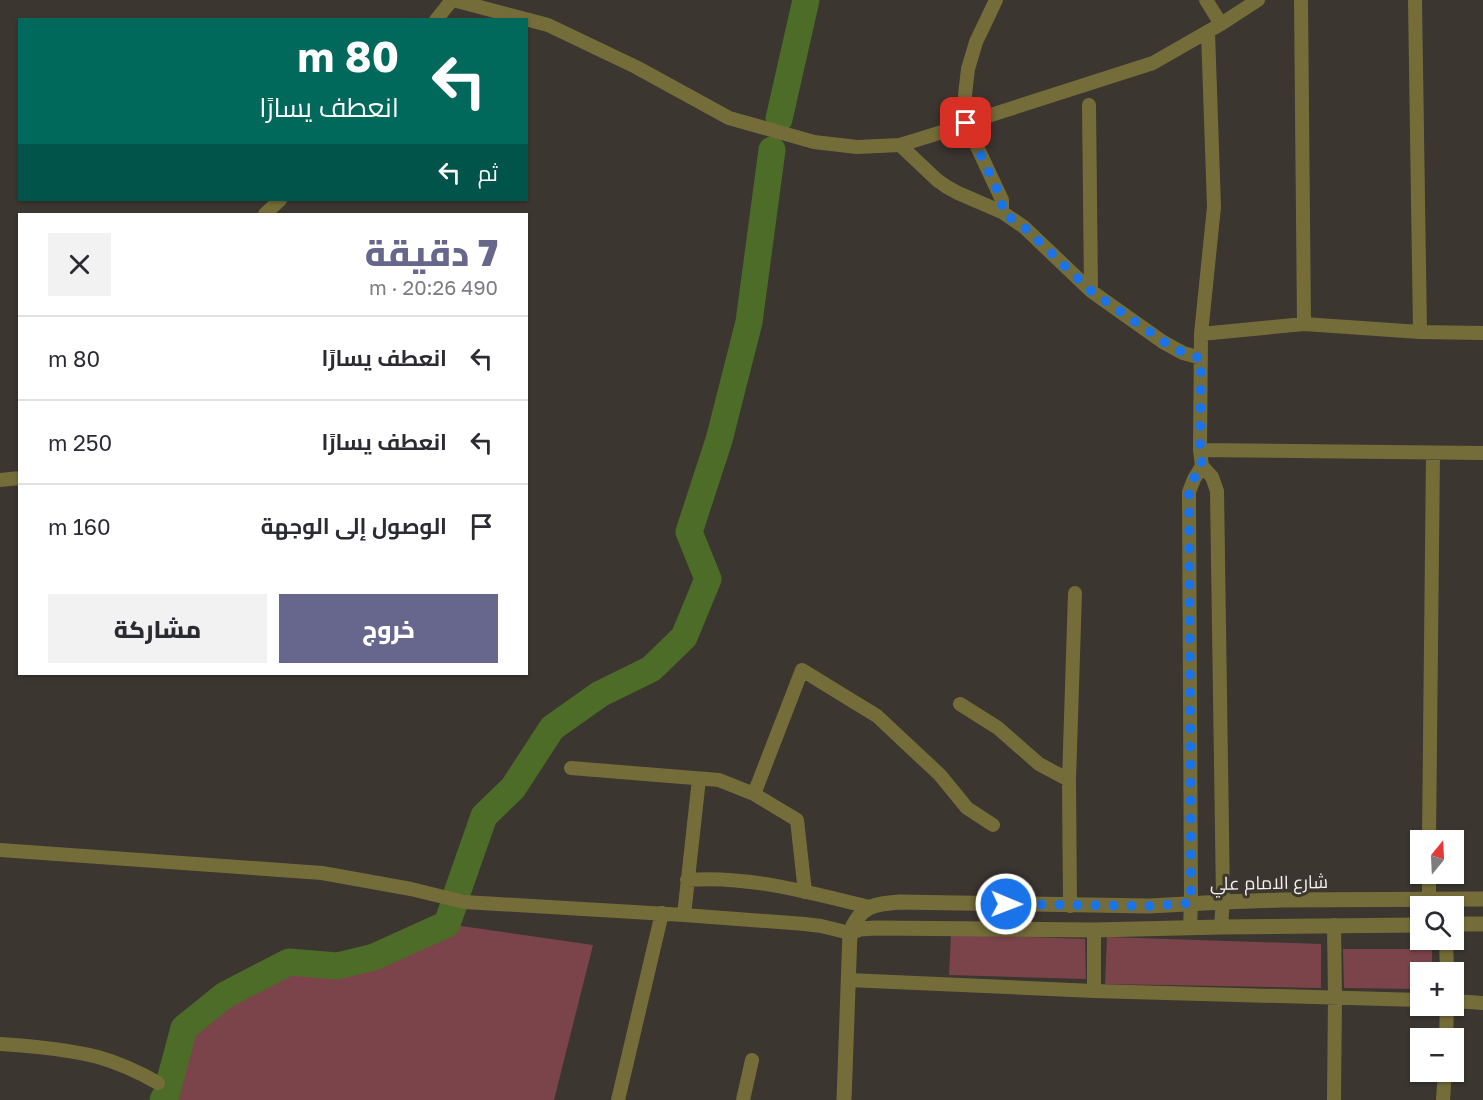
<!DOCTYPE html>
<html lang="ar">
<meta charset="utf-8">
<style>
:root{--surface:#fff;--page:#f2f2f3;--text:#2b2b33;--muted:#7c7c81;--line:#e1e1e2;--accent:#67668d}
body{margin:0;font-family:"Golos Text",Cairo,sans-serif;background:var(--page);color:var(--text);direction:rtl;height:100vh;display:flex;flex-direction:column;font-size:22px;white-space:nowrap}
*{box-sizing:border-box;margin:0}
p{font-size:20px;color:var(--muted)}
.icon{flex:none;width:33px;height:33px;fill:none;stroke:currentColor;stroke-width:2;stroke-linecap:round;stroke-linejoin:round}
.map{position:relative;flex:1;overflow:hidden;direction:ltr}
.sheet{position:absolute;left:18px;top:213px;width:510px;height:462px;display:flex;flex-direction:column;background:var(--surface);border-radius:0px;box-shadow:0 2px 4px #0004;direction:rtl}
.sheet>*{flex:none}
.hud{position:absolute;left:18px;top:18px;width:510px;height:183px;border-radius:0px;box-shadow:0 2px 4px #0004;direction:rtl;background:#00695c;color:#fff;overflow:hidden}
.needle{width:39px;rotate:18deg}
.controls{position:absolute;left:1410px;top:830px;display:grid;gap:12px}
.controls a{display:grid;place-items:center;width:54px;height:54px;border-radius:0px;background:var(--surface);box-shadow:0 2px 4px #0004;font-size:30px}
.pin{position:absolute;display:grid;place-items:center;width:51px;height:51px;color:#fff;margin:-26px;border-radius:12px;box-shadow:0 3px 9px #0006}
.me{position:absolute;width:66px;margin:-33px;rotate:91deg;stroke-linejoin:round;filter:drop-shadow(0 0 4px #0008)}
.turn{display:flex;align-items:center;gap:21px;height:126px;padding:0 30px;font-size:27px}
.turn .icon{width:78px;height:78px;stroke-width:2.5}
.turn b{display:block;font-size:42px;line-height:51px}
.then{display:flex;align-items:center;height:57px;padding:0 30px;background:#0003;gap:12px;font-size:22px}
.round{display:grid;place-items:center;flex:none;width:63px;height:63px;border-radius:0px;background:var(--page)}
.headline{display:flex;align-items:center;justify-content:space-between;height:102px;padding:0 30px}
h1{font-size:36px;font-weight:800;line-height:45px;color:var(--accent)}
.primary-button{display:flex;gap:12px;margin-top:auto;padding:12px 30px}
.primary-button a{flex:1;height:69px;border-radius:0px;background:var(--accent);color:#fff;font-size:24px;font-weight:800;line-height:69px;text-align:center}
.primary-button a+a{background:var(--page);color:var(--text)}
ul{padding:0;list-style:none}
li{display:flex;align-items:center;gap:18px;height:84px;padding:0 30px;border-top:2px solid var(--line)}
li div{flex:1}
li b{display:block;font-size:22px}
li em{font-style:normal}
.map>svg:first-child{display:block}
.green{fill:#7b444a}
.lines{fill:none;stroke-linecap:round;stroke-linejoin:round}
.river{stroke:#4d6c28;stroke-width:27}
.minor{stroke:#756d39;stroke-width:14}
.tertiary{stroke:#756d39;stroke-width:15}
.route{stroke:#1a73e8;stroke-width:10;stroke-dasharray:0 18}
.labels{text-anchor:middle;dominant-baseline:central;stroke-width:6;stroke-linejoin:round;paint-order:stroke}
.street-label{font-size:18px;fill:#f5f1ed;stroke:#3b3630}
</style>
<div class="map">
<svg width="1483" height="1100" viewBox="0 0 1483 1100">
<rect width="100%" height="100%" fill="#3b3630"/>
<path class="green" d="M447 924 593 945 554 1100H163L166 1095 184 1028 225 995 289 962 337 966 374 957Z
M951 934 1085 939 1086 979 949 975Z
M1107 937 1321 944V988L1105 984Z
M1343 949H1432V972H1420V989L1344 988Z"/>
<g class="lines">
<path class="river" d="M779 119 806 0
M457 893 484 816 513 788 552 728 600 694 651 669 684 637 708 579 689 532 719 440 749 322 772 150
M163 1100 166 1095 184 1028 225 995 289 962 337 966 374 957 447 924 454 904"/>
<path class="minor" d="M453 0 548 25 636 67 729 118 814 142 857 147 900 145 939 133 966 123 1153 63 1221 24 1258 0
M996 0 976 42 968 69 965 95 966 123 1002 200V212
M1206 0 1221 24
M1301 0 1304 324
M1415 0 1420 332
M436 20 452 0
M1208 32 1214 207 1201 334 1200 450 1202 466 1212 477 1217 491 1223 898 1221 927
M1089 105 1091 291
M900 145 937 180 947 187 958 193 1002 212 1024 227 1091 291 1163 342 1183 353 1201 358
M265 214 280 200
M1201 334 1304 324 1420 332 1483 333
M1200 450 1483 453
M0 480 20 478
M960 704 998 728 1039 764 1069 780
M571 768 719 780 754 794 797 820 805 892
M754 794 802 670 877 716 940 775 967 808 993 825
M1429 840 1433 453
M0 850 322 873 411 889 464 902 684 915 805 924 821 926 850 933
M687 880C749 875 810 893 870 907
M1429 899V873
M1070 906 1069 780 1075 593
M684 915 699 779
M1190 927 1191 903 1189 492 1194 479 1202 466
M1446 939 1447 972
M848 980 1094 991 1420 1000
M1094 991V930
M1454 1001 1483 1003
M1446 1038 1447 1005
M0 1044C32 1046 66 1049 98 1057 119 1063 139 1072 158 1083
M618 1100 662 913
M743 1100 752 1060
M1334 1100 1335 997 1334 925
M1443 1100 1445 1071"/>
<path class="tertiary" d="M1454 924H1483
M850 933 860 929 876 928 1094 930 1221 927 1420 925
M844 1100 850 933C860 906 873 904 900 902L1149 906 1223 902 1282 900 1483 899"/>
</g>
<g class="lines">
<path class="route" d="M966 123 1002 200V212L1024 227 1091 291 1173 348 1192 356 1201 358 1200 450 1202 466 1194 478 1189 492 1191 903 1149 906 1006 904"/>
</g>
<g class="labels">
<g class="street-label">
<text transform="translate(1269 882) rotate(-1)">شارع الامام علي</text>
</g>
</g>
</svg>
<div class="controls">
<a><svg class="needle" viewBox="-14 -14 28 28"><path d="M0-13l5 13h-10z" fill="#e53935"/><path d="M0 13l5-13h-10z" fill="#7c7c81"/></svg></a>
<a><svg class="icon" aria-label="search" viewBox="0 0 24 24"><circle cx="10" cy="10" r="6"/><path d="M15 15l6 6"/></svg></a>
<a>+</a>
<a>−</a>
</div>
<div class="pin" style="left:966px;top:123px;background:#d93025"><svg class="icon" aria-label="arrive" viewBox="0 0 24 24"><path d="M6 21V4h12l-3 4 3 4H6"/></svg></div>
<svg class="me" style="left:1006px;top:904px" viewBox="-20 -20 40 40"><circle r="17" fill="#1a73e8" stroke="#fff" stroke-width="3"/><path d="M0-11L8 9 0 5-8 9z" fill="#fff"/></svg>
<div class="hud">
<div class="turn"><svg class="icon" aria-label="left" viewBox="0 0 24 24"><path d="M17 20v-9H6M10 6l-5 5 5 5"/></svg><div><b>80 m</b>انعطف يسارًا</div></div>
<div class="then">ثم<svg class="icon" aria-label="left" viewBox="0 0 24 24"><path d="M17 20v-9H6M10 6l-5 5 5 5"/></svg></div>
</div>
<section class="sheet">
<div class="headline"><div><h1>7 دقيقة</h1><p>490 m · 20:26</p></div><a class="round"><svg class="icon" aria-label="close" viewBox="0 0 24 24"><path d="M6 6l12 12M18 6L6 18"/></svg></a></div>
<ul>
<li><svg class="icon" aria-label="left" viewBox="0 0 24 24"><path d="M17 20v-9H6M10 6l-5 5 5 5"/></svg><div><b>انعطف يسارًا</b></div><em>80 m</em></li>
<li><svg class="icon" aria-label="left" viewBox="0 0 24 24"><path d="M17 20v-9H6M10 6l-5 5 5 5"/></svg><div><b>انعطف يسارًا</b></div><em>250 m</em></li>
<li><svg class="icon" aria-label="arrive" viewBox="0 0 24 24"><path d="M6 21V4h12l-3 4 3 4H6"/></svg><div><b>الوصول إلى الوجهة</b></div><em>160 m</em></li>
</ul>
<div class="primary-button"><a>خروج</a><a>مشاركة</a></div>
</section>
</div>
